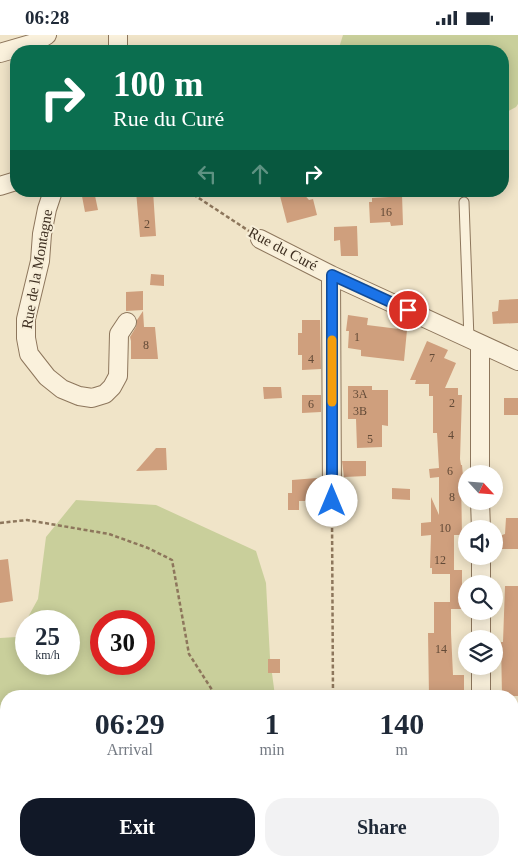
<!DOCTYPE html>
<meta charset="utf-8">
<style>
:root{--surface:#fff;--page:#f2f2f3;--text:#1f2937;--muted:#747a83;--accent:#111827}
body{margin:0;font-family:Georgia,serif;background:var(--page);color:var(--text);height:100vh;display:flex;flex-direction:column;font-size:19px;white-space:nowrap}
*{box-sizing:border-box;margin:0}
p{font-size:16px;color:var(--muted)}
.icon{flex:none;width:28px;height:28px;fill:none;stroke:currentColor;stroke-width:2;stroke-linecap:round;stroke-linejoin:round}
.map{position:relative;flex:1;overflow:hidden}
.drawer{position:absolute;left:0px;top:655px;width:519px;height:176px;display:flex;flex-direction:column;background:var(--surface);border-radius:20px 20px 0 0;box-shadow:0 2px 12px #0003}
.drawer>*{flex:none}
.hud{position:absolute;left:10px;top:10px;width:499px;height:152px;border-radius:20px;box-shadow:0 2px 12px #0003;background:#0b6e4f;color:#fff;overflow:hidden}
.needle{width:32px;rotate:116deg}
.tools{position:absolute;left:458px;top:430px;display:grid;gap:10px}
.tools a{display:grid;place-items:center;width:45px;height:45px;border-radius:50%;background:var(--surface);box-shadow:0 2px 12px #0003;font-size:25px}
.speed{position:absolute;left:15px;top:575px;display:flex;gap:10px;font-size:25px;font-weight:700;text-align:center}
.speed>*{display:grid;place-content:center;width:65px;height:65px;border-radius:50%;background:var(--surface);box-shadow:0 2px 12px #0003;line-height:1}
.speed small{font-size:12px;font-weight:400}
.speed .limit{border:8px solid #d22;background:#fff;color:#111}
.pin{position:absolute;display:grid;place-items:center;width:42px;height:42px;color:#fff;margin:-21px;border:2px solid #fff;border-radius:50%;box-shadow:0 1px 5px #0007}
.me{position:absolute;width:55px;margin:-28px;rotate:0deg;stroke-linejoin:round;filter:drop-shadow(0 0 4px #0008)}
.turn{display:flex;align-items:center;gap:18px;height:105px;padding:0 20px;font-size:22px}
.turn .icon{width:65px;height:65px;stroke-width:2.5}
.turn b{display:block;font-size:35px;line-height:42px}
.lanes{display:flex;align-items:center;height:48px;padding:0 20px;background:#0003;justify-content:center;gap:25px;direction:ltr}
.lanes .off{opacity:.35}
.eta{display:flex;justify-content:space-evenly;align-items:center;height:85px;text-align:center}
.eta b{font-size:30px;font-weight:700;line-height:35px}
.action{display:flex;gap:10px;margin-top:auto;padding:10px 20px}
.action a{flex:1;height:58px;border-radius:20px;background:var(--accent);color:#fff;font-size:20px;font-weight:700;line-height:58px;text-align:center}
.action a+a{background:var(--page);color:var(--text)}
.status{display:flex;justify-content:space-between;align-items:center;height:35px;padding:0 25px;background:var(--surface);direction:ltr}
.status svg{height:14px;fill:currentColor}
.map>svg:first-child{display:block}
.green{fill:#c9cf9b;fill-rule:evenodd}
.building{fill:#cf9f7d}
.lines{fill:none;stroke-linecap:round;stroke-linejoin:round}
.service-casing{stroke:#8d765c;stroke-width:11}
.minor-casing{stroke:#8d765c;stroke-width:20}
.path{stroke:#8d765c;stroke-width:2.5;stroke-dasharray:4 2.5;stroke-linecap:butt}
.service{stroke:#faf1dc;stroke-width:9}
.minor{stroke:#faf1dc;stroke-width:18}
.route-casing{stroke:#114b97;stroke-width:12}
.route{stroke:#1a73e8;stroke-width:9}
.slow{stroke:#f59e0b;stroke-width:9}
.labels{text-anchor:middle;dominant-baseline:central;stroke-width:4;stroke-linejoin:round;paint-order:stroke}
.number-label{font-size:12px;fill:#624a37}
.street-label{font-size:15px;fill:#3d2e20;stroke:#f7eed8}
</style>
<div class="status"><b>06:28</b><svg viewBox="0 0 49 12"><path d="M0 12V9h3v3zM5 12V6h3v6zM10 12V3h3v9zM15 12V0h3v12zM26 1h20v11H26zM47 4h2v5h-2z"/></svg></div>
<div class="map">
<svg width="518" height="831" viewBox="0 0 518 831">
<rect width="100%" height="100%" fill="#f0e4c8"/>
<path class="green" d="M343 0H518V69L516 72 503 79 502 16H338Z
M76 465 156 470 256 516 266 548 270 623 275 661H6V785L0 777V603L17 602 38 564 46 502ZM26 586H69V629H26ZM101 586H144V629H101Z
M59 825H302L301 831H69Z"/>
<path class="building" d="M81 156H94L98 175 85 177Z
M136 156H153L156 201 140 202Z
M298 156H301L309 165 313 164 317 180 287 188 280 161Z
M402 159 403 190 391 191 390 187 370 188 369 167H372V163L389 162V160Z
M357 191 358 221H341L340 205 334 206V192Z
M151 239 164 240V251L150 250Z
M143 256V275L126 276V257Z
M518 264V288L493 289 492 277 498 276 499 265Z
M143 276 144 292H155L158 324H131V306L130 302 136 292 137 285Z
M348 280 368 283 367 290 407 295 404 326 361 321V315L348 313 349 296H346Z
M302 285H320L321 334 302 335V320H298V298H302Z
M427 306 448 315 444 323 456 328 445 353H458V360H462L460 424 461 430H462L463 441 461 442 462 500H454V535H462V574H451V598L453 640H464V661H429L428 598H434V567H450V539H432V533H430L431 500 421 501V488L431 487V462L439 480V442L430 443 429 434 439 433 437 398H433V361H429V349H415L416 345H410Z
M348 351H372V355H388V391L382 390V412L357 413 356 384H348Z
M263 352H281L282 363 264 364Z
M302 360H321V377L302 378Z
M504 363H518V380H504Z
M156 413H166L167 435 136 436Z
M342 426H366V441L344 442Z
M317 443 318 459H310V466H299V475H288V458H292V445Z
M392 453 410 454V465L392 464Z
M506 483H518V514H502V500L505 499Z
M8 524 13 566 0 568V525Z
M505 551H518V661H502L501 607H503Z
M268 624H280V638H268Z"/>
<g class="lines">
<defs>
<path id="service" d="M464 167 469 304"/>
<path id="minor" d="M118 0V16
M0 18 34 8 47 0
M0 151 16 146
M53 156 47 174 42 199 40 226 26 284V303L29 319 47 342 62 354 79 361 92 363 105 359 112 352 118 341 119 299 127 287
M260 204 331 240 518 326
M331 240 332 466
M480 309V439
M480 466 481 494
M481 521V549
M481 576V604
M481 631V661
M512 785 518 791"/>
</defs>
<use href="#service" class="service-casing"/>
<use href="#minor" class="minor-casing"/>
<path class="path" d="M188 156 249 196
M332 480 333 661
M0 488 27 485 109 499 148 513 172 525 189 619 216 661
M385 831V825"/>
<use href="#service" class="service"/>
<use href="#minor" class="minor"/>
</g>
<g class="lines">
<defs>
<path id="route" d="M332 466V240L408 275"/>
</defs>
<use href="#route" class="route-casing"/>
<use href="#route" class="route"/>
<path class="slow" d="M332 305V367"/>
</g>
<g class="labels">
<g class="number-label">
<text x="386" y="177">16</text>
<text x="147" y="189">2</text>
<text x="357" y="302">1</text>
<text x="146" y="310">8</text>
<text x="432" y="323">7</text>
<text x="311" y="324">4</text>
<text x="360" y="359">3A</text>
<text x="452" y="368">2</text>
<text x="311" y="369">6</text>
<text x="360" y="376">3B</text>
<text x="451" y="400">4</text>
<text x="370" y="404">5</text>
<text x="450" y="436">6</text>
<text x="452" y="462">8</text>
<text x="445" y="493">10</text>
<text x="440" y="525">12</text>
<text x="441" y="614">14</text>
</g>
<g class="street-label">
<text transform="translate(283 214) rotate(28)">Rue du Curé</text>
<text transform="translate(37 234) rotate(-80)">Rue de la Montagne</text>
</g>
</g>
</svg>
<div class="tools">
<a><svg class="needle" viewBox="-14 -14 28 28"><path d="M0-13l5 13h-10z" fill="#e53935"/><path d="M0 13l5-13h-10z" fill="#747a83"/></svg></a>
<a><svg class="icon" aria-label="sound" viewBox="0 0 24 24"><path d="M4 9h4l5-4v14l-5-4H4zM17 9q2 3 0 6"/></svg></a>
<a><svg class="icon" aria-label="search" viewBox="0 0 24 24"><circle cx="10" cy="10" r="6"/><path d="M15 15l6 6"/></svg></a>
<a><svg class="icon" aria-label="layers" viewBox="0 0 24 24"><path d="M12 4l9 5-9 5-9-5zM3 14l9 5 9-5"/></svg></a>
</div>
<div class="speed"><div>25<small>km/h</small></div><div class="limit">30</div></div>
<div class="pin" style="left:408px;top:275px;background:#d93025"><svg class="icon" aria-label="arrive" viewBox="0 0 24 24"><path d="M6 21V4h12l-3 4 3 4H6"/></svg></div>
<svg class="me" style="left:332px;top:466px" viewBox="-20 -20 40 40"><circle r="19" fill="#fff"/><path d="M0-13L10 11 0 6-10 11z" fill="#1a73e8"/></svg>
<div class="hud">
<div class="turn"><svg class="icon" aria-label="right" viewBox="0 0 24 24"><path d="M7 20v-9h11M14 6l5 5-5 5"/></svg><div><b>100 m</b>Rue du Curé</div></div>
<div class="lanes"><svg class="icon off" aria-label="left" viewBox="0 0 24 24"><path d="M17 20v-9H6M10 6l-5 5 5 5"/></svg><svg class="icon off" aria-label="ahead" viewBox="0 0 24 24"><path d="M12 20V5M6 11l6-6 6 6"/></svg><svg class="icon" aria-label="right" viewBox="0 0 24 24"><path d="M7 20v-9h11M14 6l5 5-5 5"/></svg></div>
</div>
<section class="drawer">
<div class="eta">
<div><b>06:29</b><p>Arrival</p></div>
<div><b>1</b><p>min</p></div>
<div><b>140</b><p>m</p></div>
</div>
<div class="action"><a>Exit</a><a>Share</a></div>
</section>
</div>
